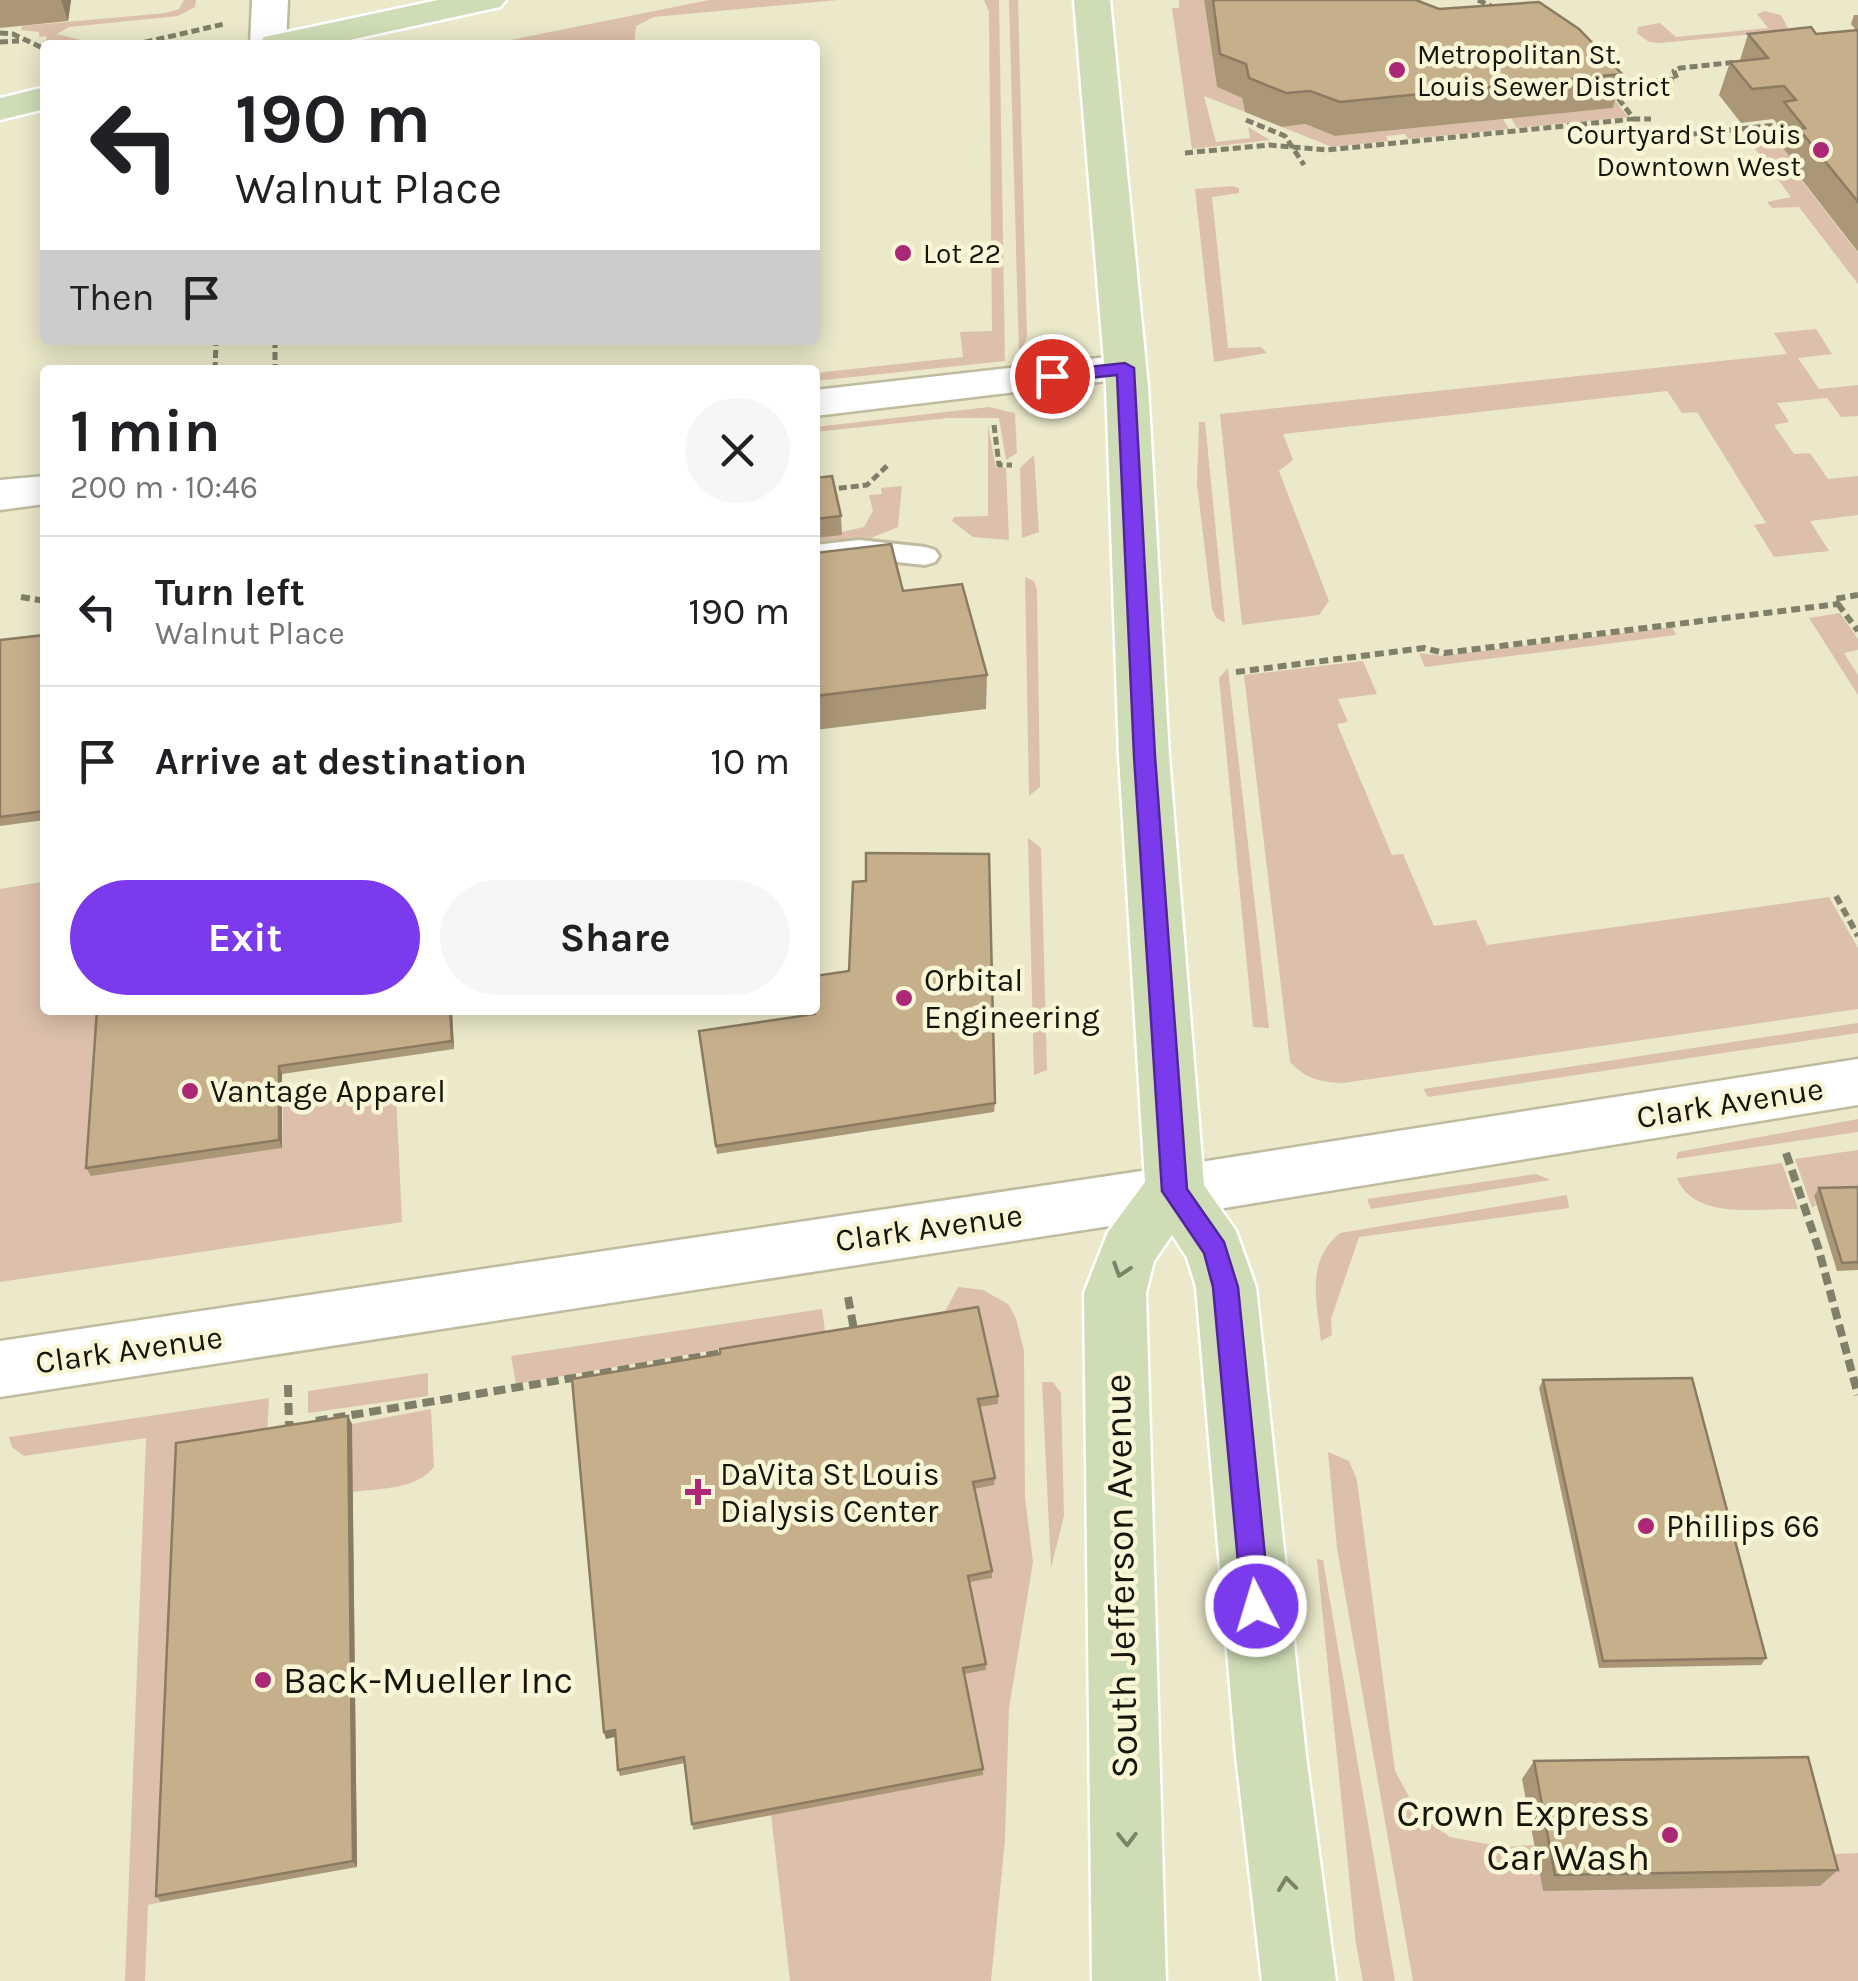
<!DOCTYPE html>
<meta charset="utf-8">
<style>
:root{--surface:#fff;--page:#f6f6f6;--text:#202124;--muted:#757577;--line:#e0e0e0;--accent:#7c3aed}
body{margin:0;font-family:Karla,sans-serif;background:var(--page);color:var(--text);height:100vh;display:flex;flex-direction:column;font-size:38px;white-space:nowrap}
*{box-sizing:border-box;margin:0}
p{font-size:32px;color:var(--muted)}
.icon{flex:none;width:55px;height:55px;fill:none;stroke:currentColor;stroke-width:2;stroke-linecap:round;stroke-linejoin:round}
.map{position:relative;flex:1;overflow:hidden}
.details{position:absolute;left:40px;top:365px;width:780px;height:650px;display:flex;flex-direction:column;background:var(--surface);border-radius:10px;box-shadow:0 5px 25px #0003}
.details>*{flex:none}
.hud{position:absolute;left:40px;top:40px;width:780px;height:305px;border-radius:10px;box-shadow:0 5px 25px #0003;background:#fff;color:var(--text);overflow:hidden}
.pin{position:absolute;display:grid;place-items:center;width:85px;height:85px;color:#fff;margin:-42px;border:5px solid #fff;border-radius:50%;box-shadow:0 2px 10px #0007}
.me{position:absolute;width:110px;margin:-55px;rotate:355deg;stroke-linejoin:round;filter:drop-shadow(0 0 8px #0008)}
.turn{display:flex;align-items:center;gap:35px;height:210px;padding:0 30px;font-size:45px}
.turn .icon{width:130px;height:130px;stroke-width:2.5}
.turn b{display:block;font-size:70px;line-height:85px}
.then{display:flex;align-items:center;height:95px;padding:0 30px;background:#0003;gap:20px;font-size:38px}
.round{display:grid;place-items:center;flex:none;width:105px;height:105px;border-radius:52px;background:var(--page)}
.head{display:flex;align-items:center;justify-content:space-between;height:170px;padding:0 30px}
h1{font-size:60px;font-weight:700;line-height:75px}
.action{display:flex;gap:20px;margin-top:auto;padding:20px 30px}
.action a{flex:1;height:115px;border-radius:60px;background:var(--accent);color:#fff;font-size:40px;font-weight:700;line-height:115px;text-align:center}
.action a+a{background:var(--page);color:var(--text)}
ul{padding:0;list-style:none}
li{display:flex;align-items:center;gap:30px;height:150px;padding:0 30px;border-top:2px solid var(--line)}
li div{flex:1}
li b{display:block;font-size:38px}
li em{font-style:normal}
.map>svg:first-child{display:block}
.green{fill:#dcc0ab}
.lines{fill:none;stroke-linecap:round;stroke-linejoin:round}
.service-casing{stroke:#bebb9e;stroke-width:6}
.minor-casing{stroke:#bebb9e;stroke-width:5}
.tertiary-casing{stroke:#bebb9e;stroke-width:5}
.primary-casing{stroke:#fff;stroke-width:5}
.path-far2{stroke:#807f6a;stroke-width:5;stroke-dasharray:8 4;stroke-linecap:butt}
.path-far1{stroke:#807f6a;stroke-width:6;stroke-dasharray:9 5;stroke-linecap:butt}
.path{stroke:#807f6a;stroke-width:8;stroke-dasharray:12 6;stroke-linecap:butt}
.service{fill:#fff;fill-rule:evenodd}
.minor{fill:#fff;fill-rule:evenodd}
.tertiary{fill:#fff;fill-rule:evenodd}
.primary{fill:#ceddb6;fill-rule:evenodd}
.wall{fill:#aa9778}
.shaded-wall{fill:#8b7b62}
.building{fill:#c6b08c;stroke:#8b7b62;stroke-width:2.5}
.oneway{stroke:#7b8369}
.route{fill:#7c3aed;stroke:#51269a;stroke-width:2.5}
.poi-dot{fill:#aa2876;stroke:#f9f6d7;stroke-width:4}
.labels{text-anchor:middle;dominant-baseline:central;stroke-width:9;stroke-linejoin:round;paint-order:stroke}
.far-poi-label{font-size:28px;fill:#16150a;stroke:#f9f6d7;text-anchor:start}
.poi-label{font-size:32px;fill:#16150a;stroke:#f9f6d7;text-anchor:start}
.street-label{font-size:32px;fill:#16150a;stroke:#f9f6d7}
.near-street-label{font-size:38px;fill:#16150a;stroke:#f9f6d7}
.near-poi-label{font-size:38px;fill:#16150a;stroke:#f9f6d7;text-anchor:start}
</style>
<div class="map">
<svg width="1858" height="1981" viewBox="0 0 1858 1981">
<rect width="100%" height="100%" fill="#ebe9ca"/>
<path class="green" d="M184 0H196L195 7 178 16 69 27 57 34 93 43 54 44V40H46V36L39 37V32L21 30 22 26 166 13 179 9Z
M709 0H838L654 17 636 26 634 45H486Z
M984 0H999L1005 361 815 381V373L963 357 960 332 992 331 989 12Z
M1009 0H1018L1027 337 1019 354Z
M1179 0H1204L1217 87 1242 98 1245 112 1204 96 1216 142 1250 138 1248 127 1270 140 1192 149 1172 8H1179Z
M1765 11 1781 15 1788 28 1777 32 1660 43 1649 42 1637 33 1638 27 1660 23 1676 37 1768 28 1757 14Z
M1605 88 1628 117 1517 128 1511 118 1611 108Z
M1503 119 1509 129 1408 139 1405 134 1386 136 1388 141 1332 147 1282 127 1305 124 1335 136Z
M1779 127 1794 162 1788 163 1858 253V284L1799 207 1772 208 1767 202 1791 197 1742 131Z
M1232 186 1239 188V193L1212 197 1228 348 1261 347 1267 353 1214 362 1195 189Z
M1816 329 1832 354 1798 358 1819 389 1858 385V416L1841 417 1827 398 1777 403 1789 422 1774 425 1794 454 1810 453 1828 479 1858 476V515L1810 521 1829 551 1774 557 1754 525 1766 523 1697 412 1682 413 1667 391 1283 434 1293 460 1279 471 1329 601 1319 615 1242 625 1220 414 1787 354 1774 333Z
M989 407 1015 413 1017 453 1006 460 999 418H948L815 432V427Z
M1199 422H1205L1225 623 1216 618 1212 609 1197 484Z
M988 425 996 468H1006L1009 540 973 537 952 521 954 517 988 516Z
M1034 455 1039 532 1022 538 1020 468Z
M902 486 898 527 866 540 815 546V538L864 527 873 511 869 495 882 494 881 488Z
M1025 577 1034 581 1037 590 1040 787 1029 796Z
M1840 613 1858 639V650L1844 653 1858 675V695L1809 618Z
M1672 627 1676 635 1425 667 1419 653 1443 656Z
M1363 661 1377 694 1338 699 1348 722 1337 724 1392 855 1403 854 1434 926 1476 920 1487 945 1829 897 1858 948V1009L1343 1083C1320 1082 1306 1079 1290 1062L1244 675Z
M1228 668 1269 1028 1253 1027 1219 678Z
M1028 838 1041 848 1047 1070 1034 1075Z
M45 850V1010H102L282 1148 283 1107 396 1092 402 1222 0 1282V889L41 882Z
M1858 1023V1033L1428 1097 1423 1089Z
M1858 1119V1132L1676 1159 1678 1152Z
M1858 1150V1195L1814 1196 1816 1205 1812 1208 1795 1159Z
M1782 1163 1798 1209C1759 1208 1694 1221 1677 1178Z
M1536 1174 1551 1180 1371 1209 1367 1199Z
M1567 1195 1569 1208 1359 1237 1331 1319 1332 1335 1321 1341C1317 1300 1305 1262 1340 1233Z
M958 1287 983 1290 1008 1304 1016 1318 1024 1351 1025 1498 1033 1562 1009 1708 1005 1840 991 1981H790L771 1814 963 1674 977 1407 997 1404 940 1321Z
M822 1309 825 1331 516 1384 511 1356Z
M428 1373V1396L308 1413V1391Z
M1042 1382H1053L1061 1393 1064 1516 1051 1568Z
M269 1398 267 1436 161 1902 148 1905 145 1981H125L146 1438 24 1456 12 1447 9 1437Z
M431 1409 434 1467C416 1490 380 1488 353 1492L352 1424Z
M1328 1452 1349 1461 1357 1480 1395 1771 1419 1815 1450 1837 1503 1847 1534 1845 1543 1891 1813 1855 1858 1853V1981H1413L1337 1548Z
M1317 1559 1323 1560 1395 1981H1363L1356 1944Z"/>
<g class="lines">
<defs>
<path id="service" d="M859 540 925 547 935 550 939 556 935 562 925 565 859 558 815 563V545Z"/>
<path id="minor" d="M252 0H288L286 45H250Z
M1125 355 1140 359 1146 368 1140 377 815 416V390Z
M45 476V504L0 510V480Z
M1175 1166 1196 1173 1205 1191 1196 1209 1175 1216 0 1397V1341Z"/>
<path id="tertiary" d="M1858 1059V1105L1175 1216 1154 1209 1145 1191 1154 1173 1175 1166Z"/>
<path id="primary" d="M438 0H506L500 7 327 45H259L264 37Z
M1074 0H1110L1148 386 1169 756 1204 1185 1236 1231 1256 1287 1306 1756 1336 1981H1262L1236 1756 1196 1287 1187 1258 1172 1235 1154 1261 1146 1293 1166 1981H1092L1084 1293 1108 1232 1145 1182 1119 756 1106 386Z
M45 87V109L0 120V98Z"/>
</defs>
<use href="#service" class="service-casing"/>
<use href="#minor" class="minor-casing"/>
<use href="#tertiary" class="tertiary-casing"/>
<use href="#primary" class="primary-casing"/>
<path class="path-far2" d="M1478 0 1495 8
M0 33 13 34 45 49
M0 42 19 41
M133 45 224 24
M1654 81 1677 79 1674 71 1680 68 1737 62
M1611 89 1634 119H1651
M1246 120 1285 136 1304 165
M1693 134 1777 125
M1185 153 1269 145 1327 150 1634 119
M275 340V370
M215 370 216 340
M994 425 999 465H1012
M815 491 867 485 889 464"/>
<path class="path-far1" d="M21 597 45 601
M1838 604 1858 631
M1236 672 1424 648 1444 653 1838 604 1834 599 1858 595
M1836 896 1858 936"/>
<path class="path" d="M1786 1153 1818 1247 1858 1395
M848 1297 854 1330 848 1331
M288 1385 289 1426 294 1425
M316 1421 728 1352"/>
<use href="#service" class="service"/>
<use href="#minor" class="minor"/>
<use href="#tertiary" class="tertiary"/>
<use href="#primary" class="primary"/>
</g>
<path class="wall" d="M0 0H71L68 21 0 28Z
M1204 0H1416L1622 74 1613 108 1335 136 1305 124 1282 127 1245 112 1242 98 1217 87Z
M1854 15H1858V252L1788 162 1790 157 1773 135 1777 123 1773 119 1741 123 1719 95 1730 62 1740 60 1748 34H1816L1856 30 1851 24Z
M815 478 841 516 842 535 815 538Z
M815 553 903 591 987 675 986 709 815 730Z
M45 635V820L0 826V640Z
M97 1010H452L454 1049 282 1074V1148L91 1176 86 1168Z
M814 1010 995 1103 994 1112 717 1154 699 1031 815 1014Z
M1858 1187V1270L1837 1271 1814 1196 1819 1188Z
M572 1379 998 1396V1404L979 1407 995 1478 994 1485 974 1489 992 1571V1578L970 1582 986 1664V1670L964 1674 983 1769V1775L693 1830 685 1763 620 1776 618 1770 615 1737 606 1739 604 1732Z
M1543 1380 1766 1658 1761 1665 1599 1668 1539 1388Z
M348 1416 352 1424 357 1867 161 1902 156 1896Z
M1534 1761 1838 1870 1820 1886 1543 1891 1522 1779Z"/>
<path class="shaded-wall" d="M61 0H71L68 21Z
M450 1010H452L454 1049 452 1041Z
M279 1066 282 1074V1148L279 1140Z
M348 1416 352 1424 357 1867 353 1861Z
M615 1730 617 1736 606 1739 604 1732Z"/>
<path class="building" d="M1213 0H1416L1439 9 1539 2 1579 29 1622 74 1340 102 1310 91 1286 93 1249 78 1246 64 1220 54Z
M1811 27 1816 34 1858 30V202L1799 129 1805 128 1784 102 1796 100 1784 86 1752 89 1730 62 1768 58 1748 34Z
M832 476 841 516 815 519V478Z
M891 544 903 591 962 584 987 675 815 696V553Z
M45 635V811L0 817V640Z
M866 853 989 854 995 1103 716 1146 699 1031 815 1014V976L849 971 853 882 866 881Z
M97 1010H450L452 1041 279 1066V1140L86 1168Z
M1858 1187V1262L1842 1263 1819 1188Z
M978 1307 998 1396 978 1399 995 1478 973 1482 992 1571 968 1576 986 1664 963 1668 983 1769 692 1824 684 1757 618 1770 615 1730 604 1732 572 1379 720 1354V1349Z
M1692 1378 1766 1658 1603 1661 1543 1380Z
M348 1416 353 1861 156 1896 176 1443Z
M1808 1757 1838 1870 1555 1875 1534 1761Z"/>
<defs><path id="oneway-chevron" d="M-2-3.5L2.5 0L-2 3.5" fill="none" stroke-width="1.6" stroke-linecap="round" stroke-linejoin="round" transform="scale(2.5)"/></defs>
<g class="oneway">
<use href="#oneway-chevron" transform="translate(1121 1270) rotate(108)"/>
<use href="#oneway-chevron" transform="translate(1127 1839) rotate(89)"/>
<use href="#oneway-chevron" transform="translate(1287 1884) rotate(-97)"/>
</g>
<path class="route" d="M1125 363 1134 368 1155 756 1187 1189 1224 1242 1238 1287 1270 1606 1266 1616 1256 1620 1246 1616 1242 1606 1213 1287 1204 1253 1162 1191 1134 756 1117 375 1052 382 1044 376 1052 371Z"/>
<g class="poi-dot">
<circle cx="1397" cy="70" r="10"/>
<circle cx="1821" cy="150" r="10"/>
<circle cx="903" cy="253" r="10"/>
<circle cx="904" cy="998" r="10"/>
<circle cx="190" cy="1091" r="10"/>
<path d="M693 1477h10v10h10v10h-10v10h-10v-10h-10v-10h10z"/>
<circle cx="1646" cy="1526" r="10"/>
<circle cx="263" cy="1680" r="10"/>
<circle cx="1670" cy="1835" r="10"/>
</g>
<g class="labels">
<g class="far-poi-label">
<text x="1417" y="54">Metropolitan St.<tspan x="1417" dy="32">Louis Sewer District</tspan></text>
<text x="1801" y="134" text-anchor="end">Courtyard St Louis<tspan x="1801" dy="32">Downtown West</tspan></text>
<text x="923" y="253">Lot 22</text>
</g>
<g class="poi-label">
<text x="924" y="980">Orbital<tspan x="924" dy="37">Engineering</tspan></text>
<text x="210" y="1091">Vantage Apparel</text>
<text x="720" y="1474">DaVita St Louis<tspan x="720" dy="37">Dialysis Center</tspan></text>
<text x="1666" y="1526">Phillips 66</text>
</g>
<g class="street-label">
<text transform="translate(1730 1103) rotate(-9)">Clark Avenue</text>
<text transform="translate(929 1228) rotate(-8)">Clark Avenue</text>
<text transform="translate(129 1350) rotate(-8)">Clark Avenue</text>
</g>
<g class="near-street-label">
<text transform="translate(1121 1576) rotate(-91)">South Jefferson Avenue</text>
</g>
<g class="near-poi-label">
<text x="283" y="1680">Back-Mueller Inc</text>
<text x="1650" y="1813" text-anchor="end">Crown Express<tspan x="1650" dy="44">Car Wash</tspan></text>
</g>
</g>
</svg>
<div class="pin" style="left:1052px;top:376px;background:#d93025"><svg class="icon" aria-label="arrive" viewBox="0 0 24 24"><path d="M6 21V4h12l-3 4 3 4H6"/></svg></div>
<svg class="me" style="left:1256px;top:1606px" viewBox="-20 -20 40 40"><circle r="17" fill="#7c3aed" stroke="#fff" stroke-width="3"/><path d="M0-11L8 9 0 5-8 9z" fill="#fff"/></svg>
<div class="hud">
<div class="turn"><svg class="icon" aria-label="left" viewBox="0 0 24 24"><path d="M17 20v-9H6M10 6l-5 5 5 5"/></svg><div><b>190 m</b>Walnut Place</div></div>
<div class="then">Then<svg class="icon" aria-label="arrive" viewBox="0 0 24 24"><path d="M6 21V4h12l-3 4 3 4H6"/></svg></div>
</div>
<section class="details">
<div class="head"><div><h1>1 min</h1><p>200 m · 10:46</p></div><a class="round"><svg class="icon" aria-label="close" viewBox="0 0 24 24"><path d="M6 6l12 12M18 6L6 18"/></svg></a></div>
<ul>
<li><svg class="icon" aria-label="left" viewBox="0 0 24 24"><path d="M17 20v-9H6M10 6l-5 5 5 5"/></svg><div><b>Turn left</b><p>Walnut Place</p></div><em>190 m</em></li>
<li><svg class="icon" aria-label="arrive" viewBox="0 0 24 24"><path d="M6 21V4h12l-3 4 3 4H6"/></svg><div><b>Arrive at destination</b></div><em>10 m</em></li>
</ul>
<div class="action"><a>Exit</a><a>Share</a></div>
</section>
</div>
